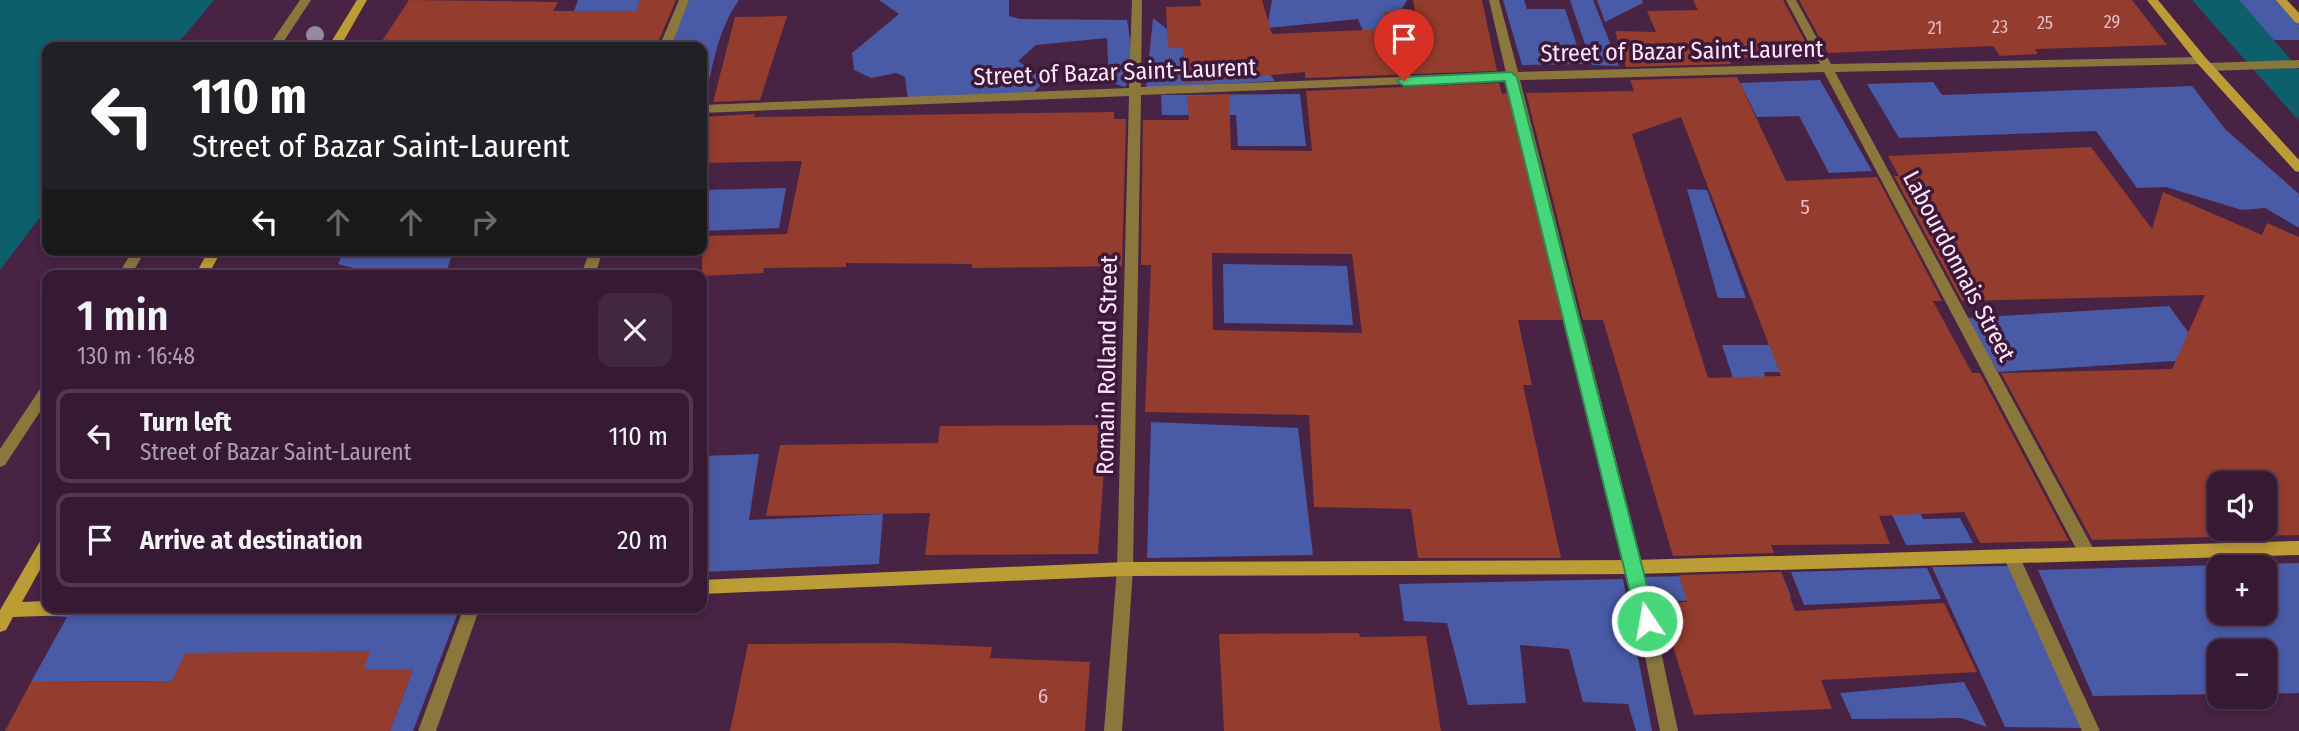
<!DOCTYPE html>
<meta charset="utf-8">
<style>
:root{--surface:#361a33;--page:#41273f;--text:#f1f3f6;--muted:#aaa1ac;--line:#50384e}
body{margin:0;font-family:"Fira Sans Condensed",sans-serif;background:var(--page);color:var(--text);height:100vh;display:flex;flex-direction:column;font-size:26px;white-space:nowrap}
*{box-sizing:border-box;margin:0}
p{font-size:23px;color:var(--muted)}
.icon{flex:none;width:38px;height:38px;fill:none;stroke:currentColor;stroke-width:2;stroke-linecap:round;stroke-linejoin:round}
.map{position:relative;flex:1;overflow:hidden}
.details{position:absolute;left:42px;top:270px;width:665px;height:343px;display:flex;flex-direction:column;background:var(--surface);border-radius:14px;box-shadow:0 4px 10px #0003,0 0 0 2px var(--line)}
.details>*{flex:none}
.top-card{position:absolute;left:42px;top:42px;width:665px;height:214px;border-radius:14px;box-shadow:0 4px 10px #0003,0 0 0 2px var(--line);background:#202124;color:#fff;overflow:hidden}
.buttons{position:absolute;left:2207px;top:471px;display:grid;gap:14px}
.buttons a{display:grid;place-items:center;width:70px;height:70px;border-radius:14px;background:var(--surface);box-shadow:0 4px 10px #0003,0 0 0 2px var(--line);font-size:35px}
.pin{position:absolute;display:grid;place-items:center;width:60px;height:60px;color:#fff;margin:-72px -30px;border-radius:50% 50% 50% 0;rotate:-45deg;box-shadow:0 0 7px #0007}
.pin .icon{rotate:45deg}
.me{position:absolute;width:77px;margin:-38px;rotate:348deg;stroke-linejoin:round;filter:drop-shadow(0 0 5px #0008)}
.turn{display:flex;align-items:center;gap:24px;height:147px;padding:0 35px;font-size:32px}
.turn .icon{width:91px;height:91px;stroke-width:2.5}
.turn b{display:block;font-size:49px;line-height:60px}
.lanes{display:flex;align-items:center;height:66px;padding:0 35px;background:#0003;justify-content:center;gap:35px;direction:ltr}
.lanes .off{opacity:.35}
.round{display:grid;place-items:center;flex:none;width:74px;height:74px;border-radius:14px;background:var(--page)}
.head{display:flex;align-items:center;justify-content:space-between;height:119px;padding:0 35px}
h1{font-size:42px;font-weight:600;line-height:52px}
ul{padding:0;list-style:none}
li{display:flex;align-items:center;gap:21px;height:94px;margin:0 14px 10px;padding:0 21px;border:4px solid var(--line);border-radius:14px}
li div{flex:1}
li b{display:block;font-size:26px}
li em{font-style:normal}
.map>svg:first-child{display:block}
.forest{fill:#495ba7;fill-rule:evenodd}
.water{fill:#0d5f6b}
.building{fill:#943c2d;fill-rule:evenodd}
.lines{fill:none;stroke-linecap:round;stroke-linejoin:round}
.street{fill:#8b773c;fill-rule:evenodd}
.secondary{fill:#bc9c35;fill-rule:evenodd}
.tree{fill:#9689a4}
.route{fill:#46d77a;stroke:#2e8c4f;stroke-width:2}
.labels{text-anchor:middle;dominant-baseline:central;stroke-width:7;stroke-linejoin:round;paint-order:stroke}
.far-number-label{font-size:18px;fill:#e4bcc8}
.number-label{font-size:21px;fill:#e4bcc8}
.street-label{font-size:24px;fill:#ffe7fb;stroke:#3d1939}
</style>
<div class="map">
<svg width="2299" height="731" viewBox="0 0 2299 731">
<rect width="100%" height="100%" fill="#482344"/>
<path class="forest" d="M578 0H640L632 35 570 22Z
M684 0H739C726 18 718 41 713 63 710 76 710 84 702 94V47H665Z
M879 0H1009V16L1020 19 1127 20 1135 69 1125 87 1109 82 1107 38 1036 45 1018 61 1045 80 1034 92 908 100 905 77 896 73 871 78 854 70 852 53 899 14Z
M1272 0H1407L1386 38 1365 36 1358 19 1267 28Z
M1503 0H1524L1527 9H1565L1583 64 1522 65Z
M1570 0H1593L1619 66 1592 65Z
M1597 0H1642L1643 3 1605 22Z
M2239 0H2277L2299 25V40H2273Z
M1153 18 1196 52 1179 58 1184 76 1235 73 1260 61 1275 81 1146 88Z
M1820 80 1872 171 1829 173 1799 116 1757 117 1740 83Z
M1933 82 1942 95 2192 86 2225 129 2299 194V228L2265 208 2242 210 2166 187 2137 188 2096 131 1899 138 1867 84Z
M1300 94 1306 146H1238L1236 115H1162L1161 95Z
M786 188 779 228 702 231V190Z
M1687 189 1707 190 1746 298H1718Z
M344 250H454L445 275H380L338 264Z
M1223 264 1347 266 1353 325 1224 323Z
M2169 306 2208 359 1998 372 1966 318Z
M1722 345H1787L1797 372H1764L1768 387H1736Z
M1151 422 1298 428 1313 555 1147 558Z
M1863 451 1900 469 1923 519 1960 518 1973 543 1906 545Z
M759 454 749 520 883 514 879 564 702 572V456Z
M2299 563V693L2265 694 2264 651H2219V694L2093 696 2038 570ZM2219 567H2264V612H2219Z
M2008 566 2082 728 2005 727 1932 567Z
M1927 568 1941 599 1804 605 1791 572Z
M1782 574 1791 597 1647 602 1642 577Z
M1623 579 1652 731H1636L1628 704 1583 702 1569 649 1520 645 1526 703 1468 705 1447 623 1404 621 1399 584Z
M51 607H460L413 731H390L413 669H364L186 653 172 681 31 682 67 617 46 616Z
M1964 682 1987 727 1961 718 1852 719 1840 693Z"/>
<path class="water" d="M0 0H214L175 47H47V208L0 270Z
M2192 0H2239L2299 69V121Z"/>
<path class="building" d="M409 0 558 2 553 11H636L640 0H676L656 47H378Z
M1200 0H1262L1272 34 1387 29 1384 12 1415 13 1413 0H1482L1497 71 1305 78V72L1186 83 1183 48H1168L1166 7 1201 6Z
M1693 0H1783L1812 54 1729 59 1731 64 1626 67 1615 31 1656 32 1647 11 1698 10Z
M1799 0H2132L2167 45 2035 49 2038 54 2000 56 1993 46 1828 53Z
M787 16 760 100 713 102 735 17Z
M1737 77 1786 181 1877 177 1942 301H1933L1972 373H1980L2069 541 1980 543 1964 512 1879 516 1890 544 1771 545 1774 553 1673 556 1603 320H1583L1526 93 1634 91 1630 80ZM1681 117 1781 376 1708 378 1632 134Z
M1499 83 1502 94 1509 93 1564 320H1518L1532 385H1523L1561 558H1418L1411 509 1314 507 1309 415 1145 412 1151 265H1141L1143 120H1189L1187 96 1229 94 1231 150 1312 151 1306 91ZM1212 253 1352 254 1362 333 1213 330Z
M1114 112V119H1126L1122 266 972 268V264L846 263V267L764 268 763 273 702 276V236L787 234 802 161 702 163V117L755 114 754 117Z
M2091 147 2152 229 2163 192 2262 235 2267 223 2299 237V535L2092 540 2001 373 2172 369 2205 295 1962 301 1894 176H1899L1888 156ZM2219 483H2264V528H2219Z
M1107 425 1098 554 925 555 930 513 766 516 780 445 938 443 940 426Z
M1781 572 1795 611 1944 603 1977 672 1821 680 1832 709 1694 715 1660 603 1687 602 1679 575Z
M1359 633 1360 637 1426 636 1441 731H1224L1219 634Z
M896 643 992 647 990 658 1090 662 1085 731H730L748 644Z
M370 651 364 669H413L390 731H5L31 682 172 681 185 653Z"/>
<g class="lines">
<path class="street" d="M300 0H311L280 47H268Z
M679 0H689L671 47H659Z
M1132 0H1142L1141 87 1506 73 1489 0H1499L1518 72 1820 64 1786 0H1796L1831 64 2205 57V63L2201 64 1835 72 2093 548 2095 553 2093 558 2087 560 2081 558 1824 72 1520 80 1643 567 1678 731H1660L1627 567 1508 80 1141 95 1133 569 1122 731H1104L1117 569 1129 96 702 113V105L1129 88Z
M2299 60V68L2208 71 2202 67 2208 63Z
M133 250H146L131 275H118Z
M590 250H603L595 275H581Z
M47 384V401L5 465 0 467V449L42 386Z
M2011 549 2017 551 2100 731H2082L2003 556 2005 551Z
M464 607H480L436 731H418Z"/>
<path class="secondary" d="M357 0H367L340 47H328Z
M2147 0H2158L2205 57 2299 160V172L2295 171 2197 63Z
M2276 0H2287L2299 13V24L2295 22Z
M209 250H222L208 275H195Z
M47 536V557L22 602 47 601V607H109L107 612 101 614 13 617 6 630 0 632V610L42 538Z
M2299 541V555L1635 574 1125 576 702 594V580L1125 562 1635 560Z"/>
</g>
<circle class="tree" cx="315" cy="35" r="9"/>
<path class="route" d="M1511 72 1517 77 1656 621 1653 627 1647 630 1640 627 1637 621 1505 81 1404 86 1397 81 1404 77Z"/>
<g class="labels">
<g class="far-number-label">
<text x="2112" y="22">29</text>
<text x="2045" y="23">25</text>
<text x="2000" y="27">23</text>
<text x="1935" y="28">21</text>
</g>
<g class="number-label">
<text x="1805" y="207">5</text>
<text x="1043" y="696">6</text>
</g>
<g class="street-label">
<text transform="translate(1682 51) rotate(-1)">Street of Bazar Saint-Laurent</text>
<text transform="translate(1115 72) rotate(-2)">Street of Bazar Saint-Laurent</text>
<text transform="translate(1959 266) rotate(62)">Labourdonnais Street</text>
<text transform="translate(1107 365) rotate(-89)">Romain Rolland Street</text>
</g>
</g>
</svg>
<div class="buttons">
<a><svg class="icon" aria-label="sound" viewBox="0 0 24 24"><path d="M4 9h4l5-4v14l-5-4H4zM17 9q2 3 0 6"/></svg></a>
<a>+</a>
<a>−</a>
</div>
<div class="pin" style="left:1404px;top:81px;background:#d93025"><svg class="icon" aria-label="arrive" viewBox="0 0 24 24"><path d="M6 21V4h12l-3 4 3 4H6"/></svg></div>
<svg class="me" style="left:1647px;top:621px" viewBox="-20 -20 40 40"><circle r="17" fill="#46d77a" stroke="#fff" stroke-width="3"/><path d="M0-11L8 9 0 5-8 9z" fill="#fff"/></svg>
<div class="top-card">
<div class="turn"><svg class="icon" aria-label="left" viewBox="0 0 24 24"><path d="M17 20v-9H6M10 6l-5 5 5 5"/></svg><div><b>110 m</b>Street of Bazar Saint-Laurent</div></div>
<div class="lanes"><svg class="icon" aria-label="left" viewBox="0 0 24 24"><path d="M17 20v-9H6M10 6l-5 5 5 5"/></svg><svg class="icon off" aria-label="ahead" viewBox="0 0 24 24"><path d="M12 20V5M6 11l6-6 6 6"/></svg><svg class="icon off" aria-label="ahead" viewBox="0 0 24 24"><path d="M12 20V5M6 11l6-6 6 6"/></svg><svg class="icon off" aria-label="right" viewBox="0 0 24 24"><path d="M7 20v-9h11M14 6l5 5-5 5"/></svg></div>
</div>
<section class="details">
<div class="head"><div><h1>1 min</h1><p>130 m · 16:48</p></div><a class="round"><svg class="icon" aria-label="close" viewBox="0 0 24 24"><path d="M6 6l12 12M18 6L6 18"/></svg></a></div>
<ul>
<li><svg class="icon" aria-label="left" viewBox="0 0 24 24"><path d="M17 20v-9H6M10 6l-5 5 5 5"/></svg><div><b>Turn left</b><p>Street of Bazar Saint-Laurent</p></div><em>110 m</em></li>
<li><svg class="icon" aria-label="arrive" viewBox="0 0 24 24"><path d="M6 21V4h12l-3 4 3 4H6"/></svg><div><b>Arrive at destination</b></div><em>20 m</em></li>
</ul>
</section>
</div>
